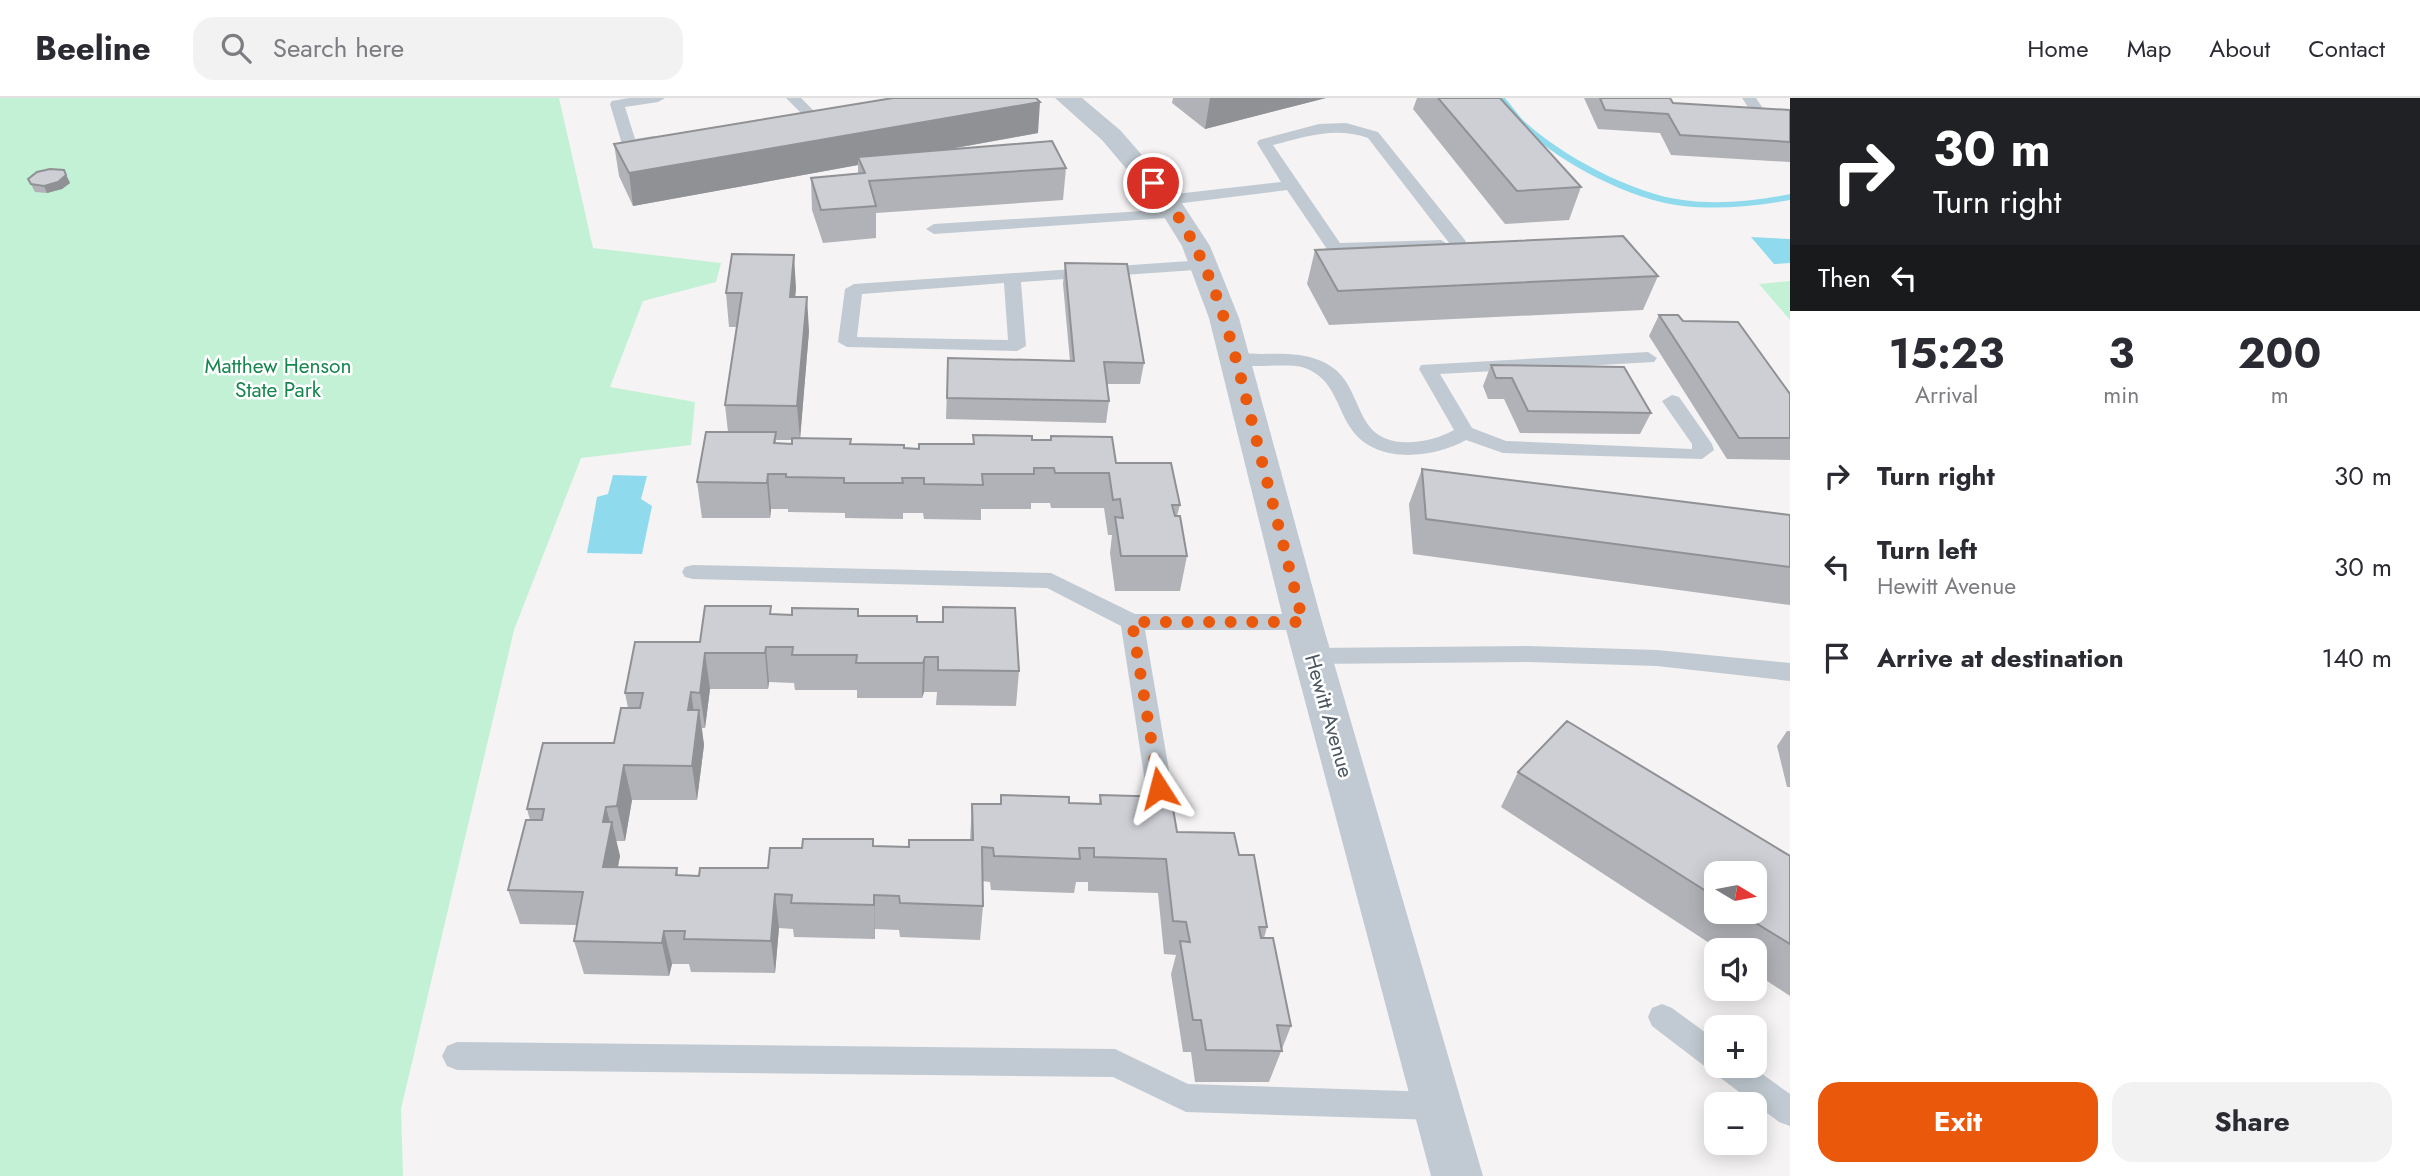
<!DOCTYPE html>
<meta charset="utf-8">
<style>
:root{--surface:#fff;--page:#f2f2f3;--text:#2b2b33;--muted:#7c7c81;--line:#e1e1e2;--accent:#ea580c}
body{margin:0;font-family:Jost,sans-serif;background:var(--page);color:var(--text);height:100vh;display:flex;flex-direction:column;font-size:26px;white-space:nowrap}
*{box-sizing:border-box;margin:0}
p{font-size:23px;color:var(--muted)}
.icon{flex:none;width:38px;height:38px;fill:none;stroke:currentColor;stroke-width:2;stroke-linecap:round;stroke-linejoin:round}
.map{position:relative;flex:1;overflow:hidden}
.details{display:flex;flex-direction:column;background:var(--surface);width:630px}
.details>*{flex:none}
.top-card{background:#202124;color:#fff;overflow:hidden}
.needle{width:46px;rotate:100deg}
.tools{position:absolute;left:1704px;top:763px;display:grid;gap:14px}
.tools a{display:grid;place-items:center;width:63px;height:63px;border-radius:14px;background:var(--surface);box-shadow:0 4px 18px #0003;font-size:35px}
.pin{position:absolute;display:grid;place-items:center;width:60px;height:60px;color:#fff;margin:-30px;border:4px solid #fff;border-radius:50%;box-shadow:0 2px 7px #0007}
.me{position:absolute;width:77px;margin:-38px;rotate:351deg;stroke-linejoin:round;filter:drop-shadow(0 0 5px #0008)}
.turn{display:flex;align-items:center;gap:24px;height:147px;padding:0 28px;font-size:32px}
.turn .icon{width:91px;height:91px;stroke-width:2.5}
.turn b{display:block;font-size:49px;line-height:60px}
.then{display:flex;align-items:center;height:66px;padding:0 28px;background:#0003;gap:14px;font-size:26px}
.eta{display:flex;justify-content:space-evenly;align-items:center;height:119px;text-align:center}
.eta b{font-size:42px;font-weight:700;line-height:49px}
.primary-button{display:flex;gap:14px;margin-top:auto;padding:14px 28px}
.primary-button a{flex:1;height:80px;border-radius:21px;background:var(--accent);color:#fff;font-size:28px;font-weight:700;line-height:80px;text-align:center}
.primary-button a+a{background:var(--page);color:var(--text)}
ul{padding:0;list-style:none}
li{display:flex;align-items:center;gap:21px;height:91px;padding:0 28px}
li div{flex:1}
li b{display:block;font-size:26px}
li em{font-style:normal}
header{display:flex;align-items:center;gap:42px;box-sizing:border-box;height:98px;padding:0 35px;background:var(--surface);border-bottom:2px solid var(--line)}
header strong{font-size:33px}
nav{display:flex;gap:38px;margin-inline-start:auto;font-size:24px}
.search{width:490px;height:63px;background:var(--page);display:flex;align-items:center;gap:18px;box-sizing:border-box;padding:0 24px;border-radius:21px;color:var(--muted);font-size:26px}
main{display:flex;flex:1;min-height:0}
.map>svg:first-child{display:block}
.green{fill:#c3f1d5}
.water{fill:#90daee}
.lines{fill:none;stroke-linecap:round;stroke-linejoin:round}
.stream{fill:#90daee;fill-rule:evenodd}
.service{fill:#c1cad2;fill-rule:evenodd}
.tertiary{fill:#c1cad2;fill-rule:evenodd}
.wall{fill:#b0b2b7;fill-rule:evenodd}
.shaded-wall{fill:#909195}
.building{fill:#cdcfd5;stroke:#909195;stroke-width:2}
.route{stroke:#ea580c;stroke-width:12;stroke-dasharray:0 21.6}
.labels{text-anchor:middle;dominant-baseline:central;stroke-width:5;stroke-linejoin:round;paint-order:stroke}
.park-label{font-size:21px;fill:#17864f;stroke:#fff}
.street-label{font-size:21px;fill:#4a5661;stroke:#fff}
</style>
<header>
<strong>Beeline</strong>
<div class="search"><svg class="icon" aria-label="search" viewBox="0 0 24 24"><circle cx="10" cy="10" r="6"/><path d="M15 15l6 6"/></svg>Search here</div>
<nav><a>Home</a><a>Map</a><a>About</a><a>Contact</a></nav>
</header>
<main>
<div class="map">
<svg width="1790" height="1078" viewBox="0 0 1790 1078">
<rect width="100%" height="100%" fill="#f5f3f3"/>
<path class="green" d="M0 0H559L593 150 721 165 716 184 643 203 610 289 695 304 691 347 581 360 514 532 401 1011 403 1078H0Z
M1790 183V222L1759 186Z"/>
<path class="water" d="M1751 139 1790 141V165L1774 166Z
M613 377 647 378 641 401 652 408 642 456 587 455 597 399 608 396Z"/>
<g class="lines">
<path class="stream" d="M1497 0H1505C1511 7 1516 14 1522 21 1558 56 1633 96 1683 102 1718 107 1755 103 1790 96V102C1755 108 1718 112 1683 108 1628 101 1558 64 1518 25 1510 18 1504 8 1497 0Z"/>
<path class="service" d="M629 0H665L658 4 625 9 635 41 654 38 661 42 659 45 629 50 622 46 610 6 612 3Z
M786 0H801L816 15 809 19 804 18Z
M1742 0H1756L1764 12 1757 16 1752 15Z
M1346 25 1378 34 1465 142 1467 146 1465 150H1453L1368 40C1335 28 1305 39 1273 47L1340 145 1441 142 1449 147 1447 151 1329 154 1287 92 1167 107 1159 102 1167 97 1281 84 1257 45 1259 42 1319 26Z
M1175 111 1181 113 1183 116 1181 119 934 136 926 131 934 126Z
M1204 162 1210 163 1212 167 1210 171 1021 184 1026 248 1017 253 847 249 838 244 845 191 854 186ZM1004 185 1008 242 857 239 862 196Z
M1648 254 1657 260 1654 264 1440 276 1472 330 1506 343 1692 351V346L1662 303 1672 297 1679 299 1712 346 1714 352 1702 361 1503 355 1466 342C1434 360 1377 367 1352 332 1336 310 1335 281 1305 270 1287 263 1237 274 1227 262 1234 253 1252 256 1263 256 1287 255 1316 255 1336 272 1353 287 1356 310 1369 328 1387 353 1431 345 1454 332L1419 271 1421 267Z
M693 467 1051 475 1135 516H1303L1311 518 1314 524 1311 530 1303 532H1145L1172 690 1168 697 1159 700 1150 697 1146 690 1121 528 1047 490 693 481 685 479 682 474 685 469Z
M1528 548 1657 552 1790 565V583L1657 568 1528 564 1312 566 1304 564 1300 558 1304 552 1312 550Z
M1662 906 1672 910 1717 943V968H1751L1790 996V1028L1779 1024 1718 978 1715 973 1707 970 1652 928 1648 919 1652 910Z
M457 944 1115 951 1188 986 1437 994 1448 998 1452 1008 1448 1018 1437 1022 1186 1014 1113 979 457 972 447 968 442 958 447 948Z"/>
<path class="tertiary" d="M1055 0H1082L1120 32 1176 96 1210 148 1239 220 1322 524 1483 1078H1431L1284 524 1209 220 1182 148 1156 106 1102 42Z"/>
</g>
<path class="wall" d="M1173 0H1326L1205 31 1172 5Z
M1417 0H1500L1581 89 1569 122 1505 126 1413 11Z
M1584 0H1670L1673 5 1790 12V64L1671 57 1660 35 1598 31Z
M1038 35 945 52 1066 70 1063 102 876 115V140L823 145 812 112 811 80 858 76V67L633 108 619 78 614 46Z
M64 72 70 85 62 91 47 95 35 94 28 81Z
M1315 152 1658 178 1643 212 1329 227 1307 186Z
M1065 165 1144 265 1140 286H1107L1109 303 1106 325 946 321 948 260 1070 263 1063 186Z
M796 190 795 199 809 233 800 340 851 341V346L918 351 973 346V337L1032 342 1116 365 1180 407 1177 418 1187 458 1180 493H1115L1110 455 1112 437H1108L1104 410H1051L1050 405H1031V411H981V422L924 421 923 415H903V421L845 420V415L788 414V411H771L770 420H702L697 384 728 334 725 307 737 229H729L726 195ZM776 342H792V346L776 345Z
M1659 217 1683 223 1790 296V362L1727 361 1649 238Z
M1491 267 1651 315 1640 336 1520 335 1504 301H1488L1483 288Z
M1422 371 1790 417V507L1413 456 1409 406Z
M943 509 1019 573 1016 608 936 607 937 594H924L922 600H857V592H795L794 585 769 584 768 591H710L705 630H702L704 647 697 702H632L625 743H616L620 758 618 769 677 770 678 777 699 778 768 770 802 750 873 748 908 749 970 742 972 706H1000L1001 697 1069 705 1099 706 1100 697 1177 734 1239 757 1267 829 1264 840 1291 928 1269 984H1195L1191 954H1183L1171 876 1176 857 1164 856 1158 795 1088 793V784H1076L1074 795 991 792 990 784 982 783 983 808 980 842 900 839 899 832 875 831V841L794 839 793 831 779 830 775 875 691 874 689 866H672L669 878 584 876 574 843 577 827 520 826 508 792 530 722 527 711 614 645 628 610 625 595 700 544 771 516 858 518 917 524H942Z
M1787 633H1790V689H1787L1777 648Z
M1518 674 1790 758V898L1755 875V852H1720L1501 709ZM1717 775 1755 814H1717Z"/>
<path class="shaded-wall" d="M1210 0H1326L1205 31Z
M1040 4 1038 35 861 67 858 59V67L633 108 629 75Z
M66 77 70 85 62 91 47 95 44 88Z
M794 157 796 190 792 233 790 199Z
M807 199 809 233 800 342 797 308Z
M768 376 771 411 770 420 767 385Z
M766 549 769 584 768 591 765 555Z
M705 555 710 591 705 630 700 595Z
M925 559 924 594 922 600 923 565Z
M691 594 696 629 688 612Z
M699 612 704 647 697 702 692 668Z
M624 667 632 702 625 743 617 708Z
M606 709 611 728 612 724 620 758 611 802 603 769V724Z
M775 796 779 830 775 875 771 843Z
M874 797 875 831V841L874 807Z
M664 833 672 866 669 878 662 845Z"/>
<path class="building" d="M893 0H1036L1040 4 629 75 614 46Z
M1438 0H1500L1581 89 1517 93Z
M1600 0H1670L1673 5 1790 12V44L1680 37 1668 16 1605 12Z
M1052 43 1066 70 869 83 876 108 821 112 811 80 865 75 858 59Z
M50 71 64 72 66 77 58 84 44 88 31 86 28 81 37 74Z
M1623 138 1658 178 1338 193 1315 152Z
M732 156 794 157 790 199H807L797 308 725 307 742 195H726Z
M1065 165 1127 166 1144 265 1104 264 1109 303 947 300 948 260 1074 263Z
M1659 217H1678L1683 223 1738 224 1790 296V340H1739Z
M1491 267 1624 269 1651 315 1528 313 1512 280H1496Z
M706 334H776L774 345 792 346V340L851 341 850 346 904 347V350L919 351V346H974L973 337 1032 338V342H1051V338L1112 339 1116 365H1171L1180 407H1172L1175 418H1180L1187 458H1121L1115 419 1123 420 1120 401 1113 402 1109 375H1055L1054 370H1034V376H982L983 387 924 386V380H902L903 385H844V380L786 379V376H768L767 385 697 384Z
M1422 371 1790 417V469L1426 421Z
M705 508H771L770 516 792 517V510L858 511V518H917V524H943V509L1015 510 1019 573 938 572V559H925L923 565H856L857 557H792L793 549H766L765 555H705L700 595 691 594 688 612H699L692 668 624 667 617 708 606 709 603 724H612L603 769 677 770 676 777 699 778 700 770H768L770 750H802L803 741H873V748L909 749V742H973L972 706H1001V697L1069 699V705L1101 706 1100 697 1171 699 1177 734 1234 735 1239 757H1254L1267 829H1259L1261 840H1273L1291 928 1277 927 1282 953 1206 952 1201 922H1193L1180 843 1190 844 1186 824 1173 823 1166 761 1094 759V750H1079L1080 761 994 758 993 750 982 749 983 808 900 805 899 798 874 797V807L791 805 792 797 775 796 771 843 684 841 685 833H664L662 845 574 843 583 794 508 792 526 722H542L544 711H527L543 645H614L621 610H640L643 595H625L635 544H700Z
M1567 623 1790 758V846L1738 814H1755V775H1717V800L1518 674Z"/>
<g class="lines">
<path class="route" d="M1153 85C1214 155 1233 249 1255 336 1271 399 1287 461 1303 524H1132L1159 690"/>
</g>
<g class="labels">
<g class="park-label">
<text x="278" y="268">Matthew Henson<tspan x="278" dy="24">State Park</tspan></text>
</g>
<g class="street-label">
<text transform="translate(1329 618) rotate(74)">Hewitt Avenue</text>
</g>
</g>
</svg>
<div class="tools">
<a><svg class="needle" viewBox="-14 -14 28 28"><path d="M0-13l5 13h-10z" fill="#e53935"/><path d="M0 13l5-13h-10z" fill="#7c7c81"/></svg></a>
<a><svg class="icon" aria-label="sound" viewBox="0 0 24 24"><path d="M4 9h4l5-4v14l-5-4H4zM17 9q2 3 0 6"/></svg></a>
<a>+</a>
<a>−</a>
</div>
<div class="pin" style="left:1153px;top:85px;background:#d93025"><svg class="icon" aria-label="arrive" viewBox="0 0 24 24"><path d="M6 21V4h12l-3 4 3 4H6"/></svg></div>
<svg class="me" style="left:1159px;top:690px" viewBox="-20 -20 40 40"><path d="M0-17L14 15 0 8-14 15z" fill="#ea580c" stroke="#fff" stroke-width="4"/></svg>
</div>
<section class="details">
<div class="top-card">
<div class="turn"><svg class="icon" aria-label="right" viewBox="0 0 24 24"><path d="M7 20v-9h11M14 6l5 5-5 5"/></svg><div><b>30 m</b>Turn right</div></div>
<div class="then">Then<svg class="icon" aria-label="left" viewBox="0 0 24 24"><path d="M17 20v-9H6M10 6l-5 5 5 5"/></svg></div>
</div>
<div class="eta">
<div><b>15:23</b><p>Arrival</p></div>
<div><b>3</b><p>min</p></div>
<div><b>200</b><p>m</p></div>
</div>
<ul>
<li><svg class="icon" aria-label="right" viewBox="0 0 24 24"><path d="M7 20v-9h11M14 6l5 5-5 5"/></svg><div><b>Turn right</b></div><em>30 m</em></li>
<li><svg class="icon" aria-label="left" viewBox="0 0 24 24"><path d="M17 20v-9H6M10 6l-5 5 5 5"/></svg><div><b>Turn left</b><p>Hewitt Avenue</p></div><em>30 m</em></li>
<li><svg class="icon" aria-label="arrive" viewBox="0 0 24 24"><path d="M6 21V4h12l-3 4 3 4H6"/></svg><div><b>Arrive at destination</b></div><em>140 m</em></li>
</ul>
<div class="primary-button"><a>Exit</a><a>Share</a></div>
</section>
</main>
